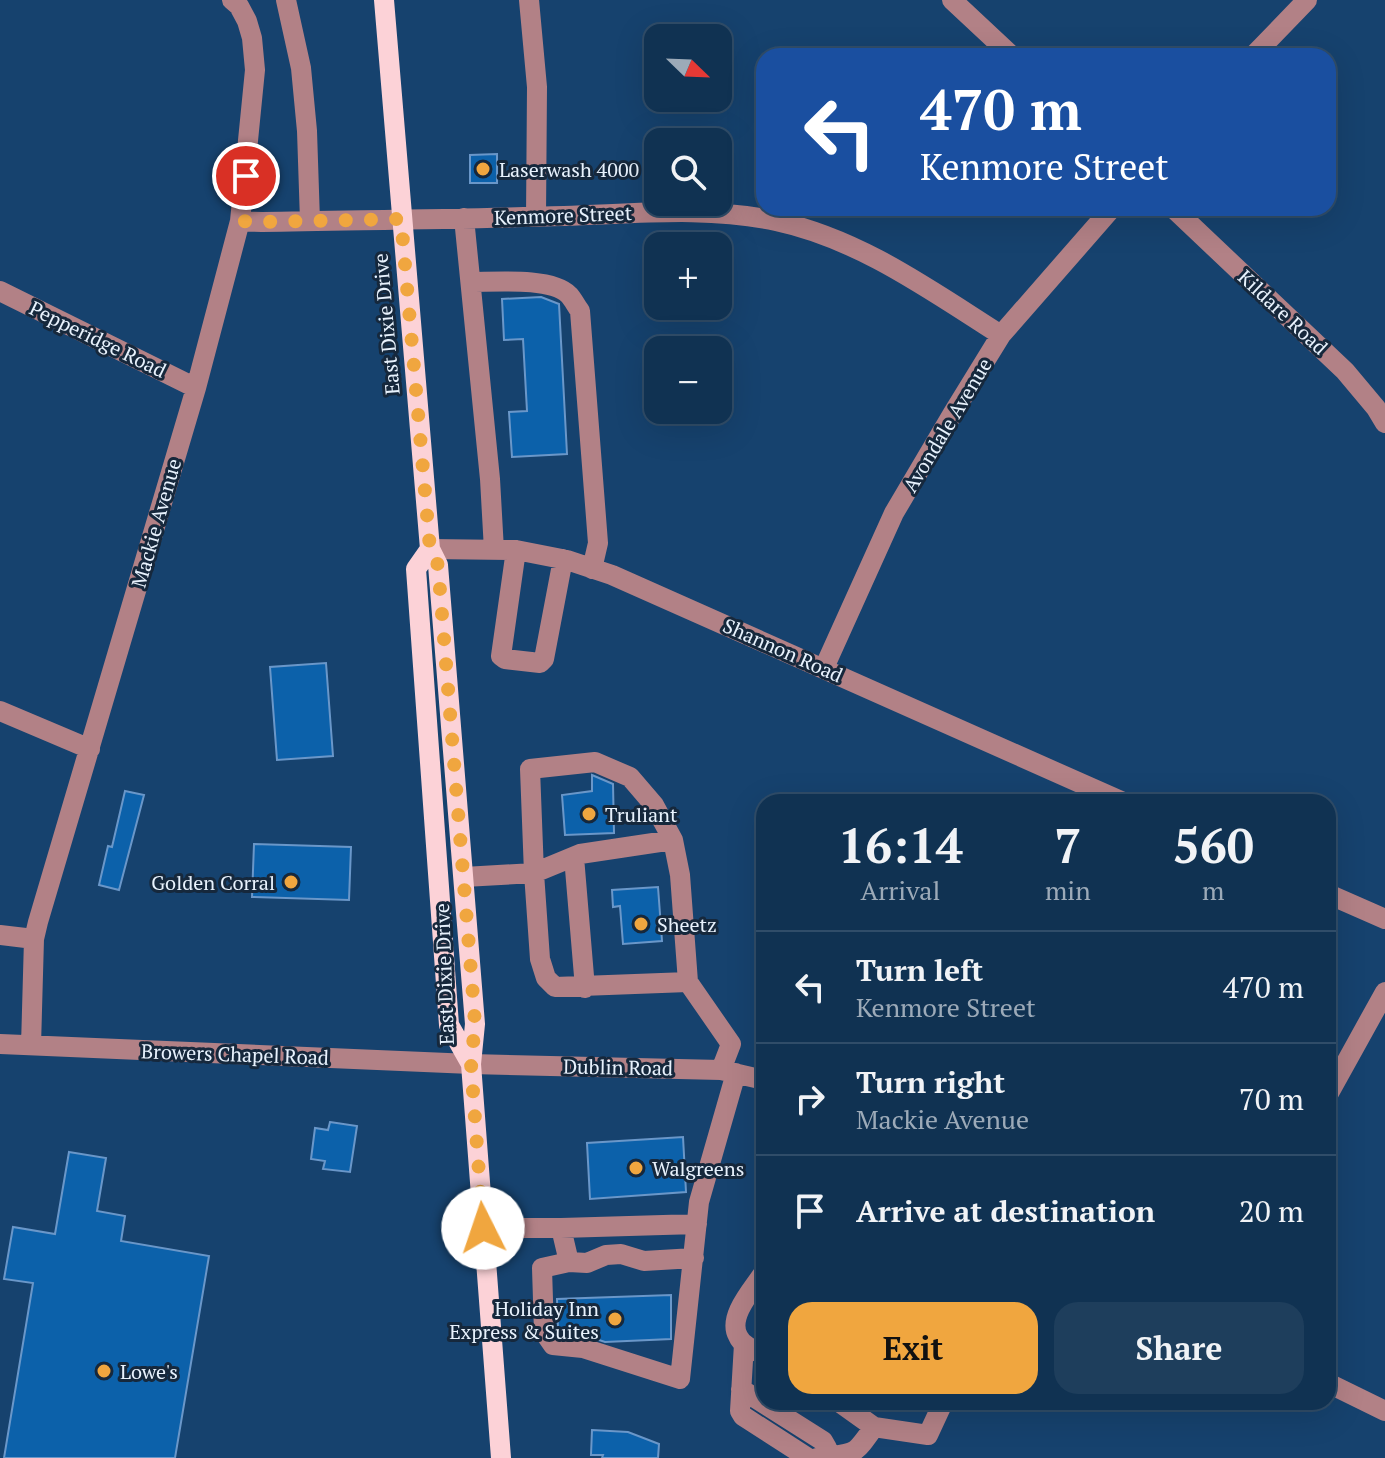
<!DOCTYPE html>
<meta charset="utf-8">
<style>
:root{--surface:#103252;--page:#1e3e5c;--text:#f1f3f6;--muted:#9caab8;--line:#304d69;--accent:#f0a63f}
body{margin:0;font-family:"PT Serif",serif;background:var(--page);color:var(--text);height:100vh;display:flex;flex-direction:column;font-size:30px;white-space:nowrap}
*{box-sizing:border-box;margin:0}
p{font-size:26px;color:var(--muted)}
.icon{flex:none;width:44px;height:44px;fill:none;stroke:currentColor;stroke-width:2;stroke-linecap:round;stroke-linejoin:round}
.map{position:relative;flex:1;overflow:hidden}
.side{position:absolute;left:756px;top:794px;width:580px;height:616px;display:flex;flex-direction:column;background:var(--surface);border-radius:24px;box-shadow:0 8px 32px #0002,0 0 0 2px var(--line)}
.side>*{flex:none}
.banner{position:absolute;left:756px;top:48px;width:580px;height:168px;border-radius:24px;box-shadow:0 8px 32px #0002,0 0 0 2px var(--line);background:#1a4fa0;color:#fff;overflow:hidden}
.needle{width:52px;rotate:113deg}
.tools{position:absolute;left:644px;top:24px;display:grid;gap:16px}
.tools a{display:grid;place-items:center;width:88px;height:88px;border-radius:16px;background:var(--surface);box-shadow:0 8px 32px #0002,0 0 0 2px var(--line);font-size:40px}
.pin{position:absolute;display:grid;place-items:center;width:68px;height:68px;color:#fff;margin:-34px;border:4px solid #fff;border-radius:50%;box-shadow:0 2px 8px #0007}
.me{position:absolute;width:88px;margin:-44px;rotate:356deg;stroke-linejoin:round;filter:drop-shadow(0 0 6px #0008)}
.turn{display:flex;align-items:center;gap:28px;height:168px;padding:0 32px;font-size:36px}
.turn .icon{width:104px;height:104px;stroke-width:2.5}
.turn b{display:block;font-size:56px;line-height:68px}
.eta{display:flex;justify-content:space-evenly;align-items:center;height:136px;text-align:center}
.eta b{font-size:48px;font-weight:800;line-height:56px}
.action{display:flex;gap:16px;margin-top:auto;padding:16px 32px}
.action a{flex:1;height:92px;border-radius:24px;background:var(--accent);color:#111;font-size:32px;font-weight:800;line-height:92px;text-align:center}
.action a+a{background:var(--page);color:var(--text)}
ul{padding:0;list-style:none}
li{display:flex;align-items:center;gap:24px;height:112px;padding:0 32px;border-top:2px solid var(--line)}
li div{flex:1}
li b{display:block;font-size:30px}
li em{font-style:normal}
.map>svg:first-child{display:block}
.building{fill:#0c61aa;stroke:#6a97c9;stroke-width:2}
.lines{fill:none;stroke-linecap:round;stroke-linejoin:round}
.minor{stroke:#b28186;stroke-width:20}
.major{stroke:#fcd2d7;stroke-width:20}
.route{stroke:#f0a63f;stroke-width:14;stroke-dasharray:0 25.2}
.poi-dot{fill:#f0a63f;stroke:#16283c;stroke-width:3}
.labels{text-anchor:middle;dominant-baseline:central;stroke-width:6;stroke-linejoin:round;paint-order:stroke}
.poi-label{font-size:20px;fill:#e8f2fd;stroke:#16283c;text-anchor:start}
.street-label{font-size:20px;fill:#e8f2fd;stroke:#16283c}
</style>
<div class="map">
<svg width="1385" height="1458" viewBox="0 0 1385 1458">
<rect width="100%" height="100%" fill="#16426e"/>
<path class="building" d="M497 154V183H470V155Z
M541 297 559 304 567 454 512 457 509 412 527 411 523 339 504 340 502 299Z
M326 663 333 756 277 760 270 667Z
M592 775 613 784 614 833 565 835 562 795 592 791Z
M125 791 144 795 119 890 99 885 108 846 112 847Z
M254 844 351 847 349 900 252 897Z
M658 887 662 941 623 944 620 906 613 907 612 890Z
M330 1122 357 1126 350 1172 323 1169 325 1161 311 1159 315 1128 328 1130Z
M683 1137 686 1192 590 1199 587 1143Z
M69 1152 106 1158 97 1211 125 1216 121 1241 209 1256 175 1458H4L33 1283 4 1279 13 1227 55 1234Z
M671 1295V1339L605 1342 584 1335 560 1333 558 1329 557 1299Z
M592 1430 628 1432 659 1444 658 1458H602L603 1455H591Z"/>
<g class="lines">
<path class="minor" d="M286 0 301 68 307 131 310 221
M529 0 537 87 536 217
M952 0 1012 56
M1253 56 1307 0
M1173 208 1345 371 1376 408 1385 423
M464 218 490 479 494 550
M240 221 262 222C363 220 464 219 564 216 634 214 706 206 776 221 860 239 930 290 1001 335
M471 282C494 282 552 277 569 295 573 299 576 306 580 311L598 543 592 569
M0 291 196 388
M430 549 516 550 567 560 612 575 1123 802
M516 550 501 656 505 659 540 663 544 659 563 559
M824 668 894 513 953 413 1001 335 1112 208
M0 711 90 749
M595 762 630 777 654 805 673 840 680 875 688 982 555 987 546 978 540 959 534 873 530 769Z
M574 857 585 988
M464 877 534 873 580 854 673 840
M1328 894 1385 919
M0 935 34 939
M688 982 731 1044 721 1070
M0 1044 471 1064 721 1070 764 1080
M31 1046 34 939 38 922 196 388 240 221 255 70 252 38 247 21 239 6 232 0
M1328 1095 1385 992
M483 1228H561L569 1262 542 1268 544 1332 553 1345 583 1348 680 1379 699 1202 736 1073
M561 1228 697 1224
M569 1262 587 1263 606 1255 621 1254 644 1261 694 1258
M764 1272C754 1288 727 1316 738 1336 742 1346 756 1351 764 1355
M744 1344 740 1411 743 1416 808 1458
M1328 1383 1385 1411
M741 1389 823 1441 827 1448 822 1458
M839 1402 874 1427 928 1435 941 1407
M817 1458C857 1452 852 1458 874 1427"/>
<path class="major" d="M384 0 430 549 438 565 475 1024 471 1064 501 1458
M430 549 416 569 449 1025 471 1064"/>
</g>
<g class="lines">
<path class="route" d="M246 176 240 221 262 222 401 219 430 549 438 565 473 996 475 1024 471 1064 483 1228"/>
</g>
<g class="poi-dot">
<circle cx="483" cy="169" r="8"/>
<circle cx="589" cy="814" r="8"/>
<circle cx="291" cy="882" r="8"/>
<circle cx="641" cy="924" r="8"/>
<circle cx="636" cy="1168" r="8"/>
<circle cx="615" cy="1319" r="8"/>
<circle cx="104" cy="1371" r="8"/>
</g>
<g class="labels">
<g class="poi-label">
<text x="499" y="169">Laserwash 4000</text>
<text x="605" y="814">Truliant</text>
<text x="275" y="882" text-anchor="end">Golden Corral</text>
<text x="657" y="924">Sheetz</text>
<text x="652" y="1168">Walgreens</text>
<text x="599" y="1308" text-anchor="end">Holiday Inn<tspan x="599" dy="23">Express &amp; Suites</tspan></text>
<text x="120" y="1371">Lowe's</text>
</g>
<g class="street-label">
<text transform="translate(563 215) rotate(-2)">Kenmore Street</text>
<text transform="translate(1283 312) rotate(43)">Kildare Road</text>
<text transform="translate(386 324) rotate(-95)">East Dixie Drive</text>
<text transform="translate(98 339) rotate(26)">Pepperidge Road</text>
<text transform="translate(947 425) rotate(-59)">Avondale Avenue</text>
<text transform="translate(156 523) rotate(-74)">Mackie Avenue</text>
<text transform="translate(783 650) rotate(24)">Shannon Road</text>
<text transform="translate(444 974) rotate(-92)">East Dixie Drive</text>
<text transform="translate(235 1054) rotate(2)">Browers Chapel Road</text>
<text transform="translate(618 1067) rotate(1)">Dublin Road</text>
</g>
</g>
</svg>
<div class="tools">
<a><svg class="needle" viewBox="-14 -14 28 28"><path d="M0-13l5 13h-10z" fill="#e53935"/><path d="M0 13l5-13h-10z" fill="#9caab8"/></svg></a>
<a><svg class="icon" aria-label="search" viewBox="0 0 24 24"><circle cx="10" cy="10" r="6"/><path d="M15 15l6 6"/></svg></a>
<a>+</a>
<a>−</a>
</div>
<div class="pin" style="left:246px;top:176px;background:#d93025"><svg class="icon" aria-label="arrive" viewBox="0 0 24 24"><path d="M6 21V4h12l-3 4 3 4H6"/></svg></div>
<svg class="me" style="left:483px;top:1228px" viewBox="-20 -20 40 40"><circle r="19" fill="#fff"/><path d="M0-13L10 11 0 6-10 11z" fill="#f0a63f"/></svg>
<div class="banner">
<div class="turn"><svg class="icon" aria-label="left" viewBox="0 0 24 24"><path d="M17 20v-9H6M10 6l-5 5 5 5"/></svg><div><b>470 m</b>Kenmore Street</div></div>
</div>
<section class="side">
<div class="eta">
<div><b>16:14</b><p>Arrival</p></div>
<div><b>7</b><p>min</p></div>
<div><b>560</b><p>m</p></div>
</div>
<ul>
<li><svg class="icon" aria-label="left" viewBox="0 0 24 24"><path d="M17 20v-9H6M10 6l-5 5 5 5"/></svg><div><b>Turn left</b><p>Kenmore Street</p></div><em>470 m</em></li>
<li><svg class="icon" aria-label="right" viewBox="0 0 24 24"><path d="M7 20v-9h11M14 6l5 5-5 5"/></svg><div><b>Turn right</b><p>Mackie Avenue</p></div><em>70 m</em></li>
<li><svg class="icon" aria-label="arrive" viewBox="0 0 24 24"><path d="M6 21V4h12l-3 4 3 4H6"/></svg><div><b>Arrive at destination</b></div><em>20 m</em></li>
</ul>
<div class="action"><a>Exit</a><a>Share</a></div>
</section>
</div>
